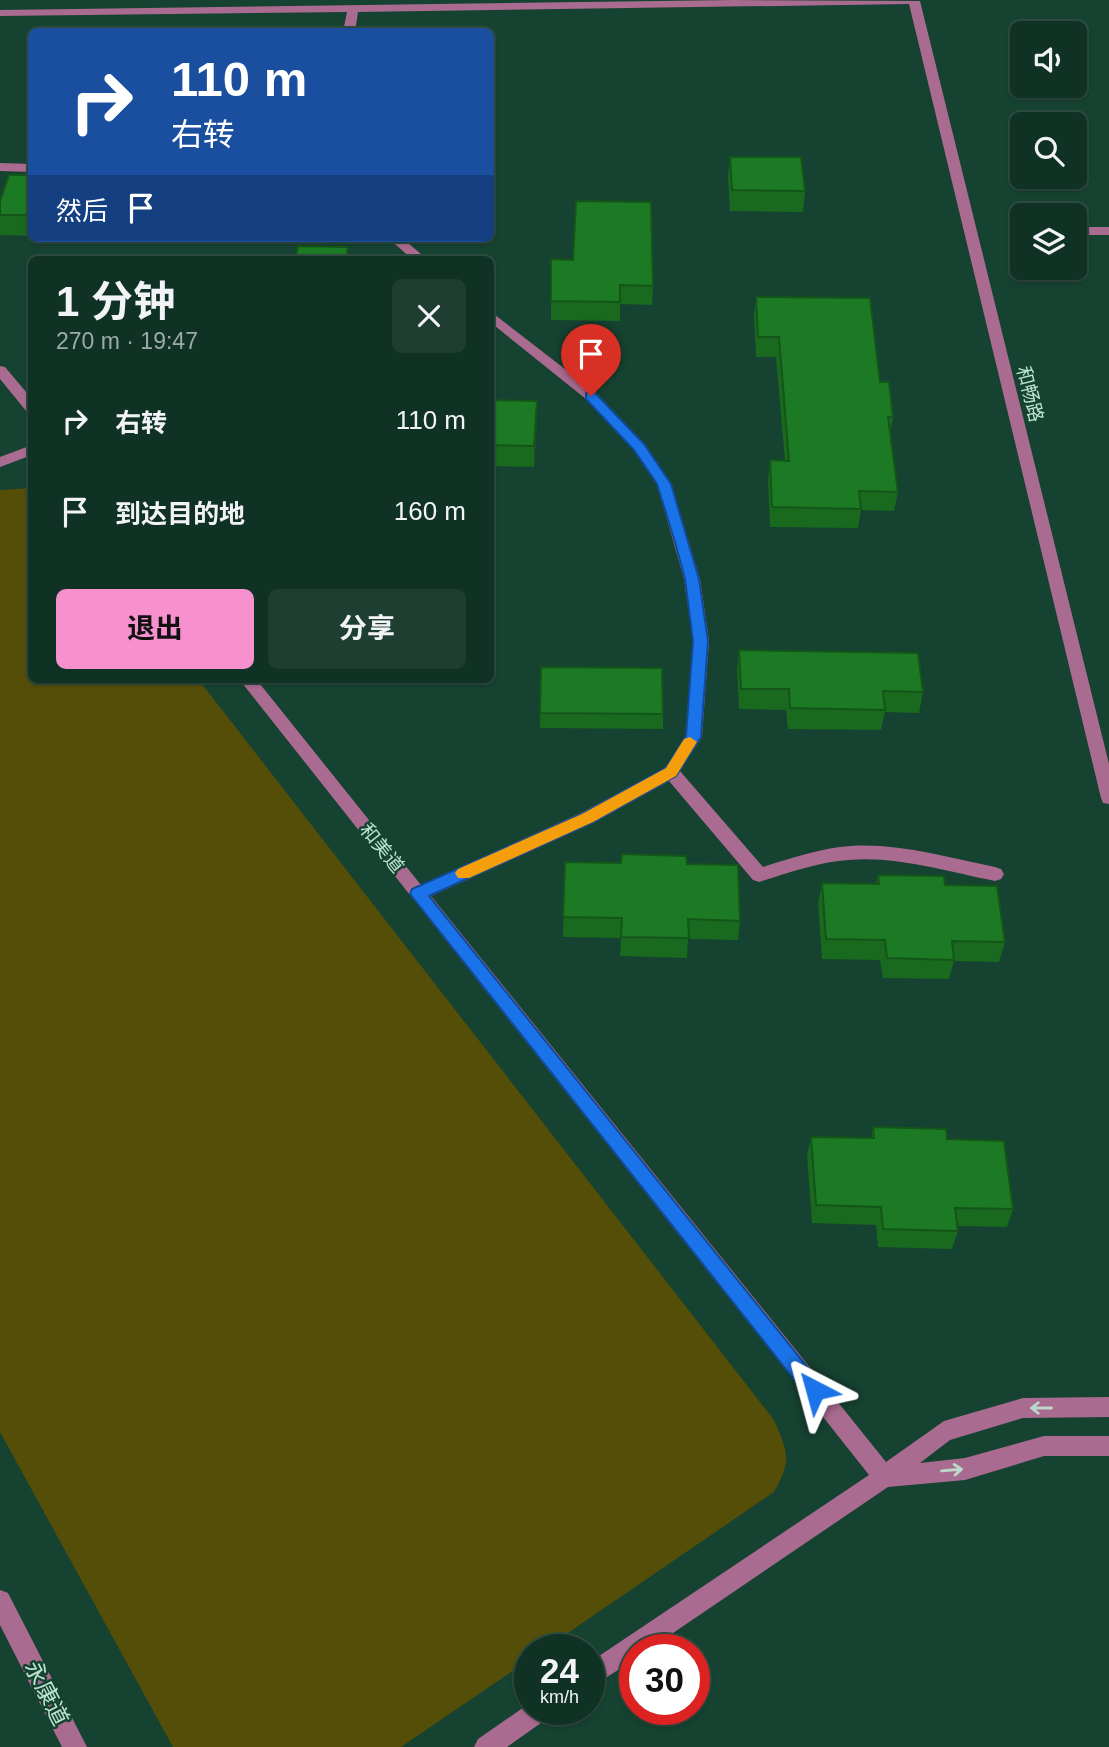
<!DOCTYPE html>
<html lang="zh">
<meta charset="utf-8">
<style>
:root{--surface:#103225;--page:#1e3e32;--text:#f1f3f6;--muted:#9caaa7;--line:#304d42;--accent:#f790ce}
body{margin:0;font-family:Helvetica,"Noto Sans SC",sans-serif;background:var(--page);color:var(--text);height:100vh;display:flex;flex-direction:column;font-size:26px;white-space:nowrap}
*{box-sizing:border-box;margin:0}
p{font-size:23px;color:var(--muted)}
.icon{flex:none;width:38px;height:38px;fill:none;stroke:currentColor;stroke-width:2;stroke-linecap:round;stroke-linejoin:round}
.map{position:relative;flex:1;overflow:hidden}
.details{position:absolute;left:28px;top:256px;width:466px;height:427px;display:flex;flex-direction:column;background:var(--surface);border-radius:10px;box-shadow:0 2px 5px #0004,0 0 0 2px var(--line)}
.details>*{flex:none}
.banner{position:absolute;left:28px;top:28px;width:466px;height:214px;border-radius:10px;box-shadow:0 2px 5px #0004,0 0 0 2px var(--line);background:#1a4fa0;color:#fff;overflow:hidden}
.tools{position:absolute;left:1010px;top:21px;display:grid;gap:14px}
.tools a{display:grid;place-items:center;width:77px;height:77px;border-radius:10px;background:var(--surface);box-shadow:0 2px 5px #0004,0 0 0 2px var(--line);font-size:35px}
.speed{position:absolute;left:514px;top:1634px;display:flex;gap:14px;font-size:35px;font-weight:700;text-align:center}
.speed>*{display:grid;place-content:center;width:91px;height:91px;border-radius:50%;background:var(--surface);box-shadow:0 2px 5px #0004,0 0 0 2px var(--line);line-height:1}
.speed small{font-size:18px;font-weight:400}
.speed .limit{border:10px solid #d22;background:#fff;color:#111}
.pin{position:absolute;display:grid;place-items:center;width:60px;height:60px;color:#fff;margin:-72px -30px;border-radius:50% 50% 50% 0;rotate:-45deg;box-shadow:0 0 7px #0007}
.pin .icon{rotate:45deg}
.me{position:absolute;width:77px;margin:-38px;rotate:321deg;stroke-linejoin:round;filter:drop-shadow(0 0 5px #0008)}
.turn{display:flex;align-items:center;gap:24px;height:147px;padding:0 28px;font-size:32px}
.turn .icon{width:91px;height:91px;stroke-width:2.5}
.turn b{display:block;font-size:49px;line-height:60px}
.then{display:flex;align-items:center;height:66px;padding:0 28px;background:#0003;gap:14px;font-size:26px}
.round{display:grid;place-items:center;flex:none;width:74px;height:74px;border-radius:10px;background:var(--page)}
.headline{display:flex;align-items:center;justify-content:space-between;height:119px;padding:0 28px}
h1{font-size:42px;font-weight:700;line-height:52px}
.cta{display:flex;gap:14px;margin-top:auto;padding:14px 28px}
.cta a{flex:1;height:80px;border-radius:10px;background:var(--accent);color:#111;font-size:28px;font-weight:700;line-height:80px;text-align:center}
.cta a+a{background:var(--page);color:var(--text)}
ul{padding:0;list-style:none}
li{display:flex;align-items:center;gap:21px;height:91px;padding:0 28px}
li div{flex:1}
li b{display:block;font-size:26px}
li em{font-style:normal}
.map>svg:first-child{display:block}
.green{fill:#544e09}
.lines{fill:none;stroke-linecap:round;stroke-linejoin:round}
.minor{fill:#aa6b90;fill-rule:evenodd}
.wall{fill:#19691f}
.shaded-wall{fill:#145519}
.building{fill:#1d7a24;stroke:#145519;stroke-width:2}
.oneway{stroke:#bbd8ca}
.route{fill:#1a73e8;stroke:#114b97;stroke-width:2}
.slow{fill:#f59e0b}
.labels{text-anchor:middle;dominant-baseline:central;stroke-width:5;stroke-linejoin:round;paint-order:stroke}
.street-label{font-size:19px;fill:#bde4d0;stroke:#164231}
.near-street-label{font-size:23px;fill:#bde4d0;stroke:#164231}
</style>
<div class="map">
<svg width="1109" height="1747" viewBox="0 0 1109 1747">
<rect width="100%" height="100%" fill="#164231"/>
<path class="green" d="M31 488 32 679H198L774 1420C788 1452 792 1460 774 1492L543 1650H530V1659L401 1747H173L0 1432V490Z"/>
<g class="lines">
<path class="minor" d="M733 0 920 1 1109 764V804L1103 803 1101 798 909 4 358 12 355 32H343L347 12 0 16V10Z
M0 163 32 164V172L0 171Z
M1074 227H1109V235H1074Z
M388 238H402L427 259H412Z
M490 311 596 393 644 444 671 484 700 579 709 641 702 737 680 771 763 867C791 858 821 848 851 846 900 843 948 858 995 867L1001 869 1004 874 1001 879 995 881C948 872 898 856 849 860 818 862 788 873 759 882L753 880 669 781 593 823 431 896 886 1462 944 1421 1023 1398 1109 1397V1417L1023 1418 950 1440 920 1463 965 1458 1044 1436H1109V1456H1044L965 1480 888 1487 648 1650H635V1659L590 1688V1662L869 1475 239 679H256L421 885 581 813 665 768 686 736 693 641 684 579 657 484 634 450 586 399 490 322Z
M0 366 5 367 32 399V413L27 412 0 379Z
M32 445V455L0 467V457Z
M0 1590 8 1593 87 1747H62L0 1625Z
M530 1703V1710H552L548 1718 507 1747H474L478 1739Z"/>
</g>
<path class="wall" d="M32 82V109H30L27 95Z
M730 157 805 191 803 212 730 211 728 177Z
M32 175V236L0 235V201Z
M551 259 653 286 652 305 620 304V321L551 320Z
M756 297 880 382 893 417 890 434 898 492 894 511 861 510 858 528 770 527 768 480 770 460 785 461 776 357H756L754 316Z
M490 400 537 422 534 467 490 466Z
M490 582H494L495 602 492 635H490Z
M739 650 923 692 919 713 885 712 881 730 788 729 786 710 739 709 737 671Z
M541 667 663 714V729L540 728Z
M565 862 687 864 740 921 738 940 688 939 687 958 620 956 621 938 563 937Z
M878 875 945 885 1005 942 999 962 954 961 949 979 883 978 880 960 822 959 818 903 822 883 876 884Z
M873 1127 947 1139 1013 1209 1007 1227 957 1226 958 1231 952 1249 878 1247 876 1225 812 1223 807 1155 811 1137 871 1138Z"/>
<path class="shaded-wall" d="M494 177 495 192 491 229V215Z
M537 401V422L534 467V446Z
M494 582 495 602 492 635V616Z"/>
<path class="building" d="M32 82V95H27Z
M730 157H801L805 191 732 190Z
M9 175H32V215H0V201Z
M490 177H494L491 215H490Z
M576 201 651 202 653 286 620 285V302L551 301V259L573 260Z
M298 246 348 247 346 259H295Z
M756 297 870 298 880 382H889L893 417H888L898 492 859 491 861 509 772 507 770 460 789 461 779 337H758Z
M490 400 537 401 534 446 490 445Z
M490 582H494L492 616H490Z
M739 650 918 653 923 692 883 691 885 710 790 708 789 689H741Z
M541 667 662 668 663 714 540 713Z
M622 854 686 856 687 864 738 865 740 921 688 919 689 938 621 937 622 918 563 917 565 862 621 863Z
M878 875 944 876 945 885 997 886 1005 942 952 941 954 960 887 958 885 940 826 939 822 883 879 884Z
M873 1127 946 1129 947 1139 1004 1141 1013 1209 955 1208 958 1231 883 1229 881 1207 816 1205 811 1137 874 1138Z"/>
<defs><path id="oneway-shaft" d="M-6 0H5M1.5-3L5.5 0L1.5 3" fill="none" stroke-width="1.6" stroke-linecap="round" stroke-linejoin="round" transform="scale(1.75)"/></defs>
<g class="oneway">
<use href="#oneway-shaft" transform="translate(1041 1408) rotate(180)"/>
<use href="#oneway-shaft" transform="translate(952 1470) rotate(-5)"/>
</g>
<path class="route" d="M591 392 595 393 644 444 671 484 699 579 708 641 701 737 676 776 593 822 429 896 821 1384 824 1390 821 1397 815 1399 808 1397 410 894 412 889 582 814 666 768 686 736 693 641 685 579 675 542 657 484 634 450 586 399V393Z"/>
<path class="slow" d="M690 737 697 742 676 776 593 822 469 878H458L455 873 458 869 582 814 666 768 684 739Z"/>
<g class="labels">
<g class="street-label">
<text transform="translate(1030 394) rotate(76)">和畅路</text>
<text transform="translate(382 848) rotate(51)">和美道</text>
</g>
<g class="near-street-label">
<text transform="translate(47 1693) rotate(63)">永康道</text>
</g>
</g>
</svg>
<div class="tools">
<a><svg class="icon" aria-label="sound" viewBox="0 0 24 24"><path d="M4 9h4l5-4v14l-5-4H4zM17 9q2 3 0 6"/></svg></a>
<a><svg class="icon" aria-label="search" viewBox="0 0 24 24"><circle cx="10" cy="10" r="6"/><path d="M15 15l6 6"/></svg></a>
<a><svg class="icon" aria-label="layers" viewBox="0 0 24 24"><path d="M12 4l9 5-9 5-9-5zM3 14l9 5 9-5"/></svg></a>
</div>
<div class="speed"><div>24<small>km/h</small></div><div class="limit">30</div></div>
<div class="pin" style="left:591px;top:396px;background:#d93025"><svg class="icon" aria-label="arrive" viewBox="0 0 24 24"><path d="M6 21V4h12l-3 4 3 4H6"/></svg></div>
<svg class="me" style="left:815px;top:1390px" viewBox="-20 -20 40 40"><path d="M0-17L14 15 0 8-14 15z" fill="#1a73e8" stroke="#fff" stroke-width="4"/></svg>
<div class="banner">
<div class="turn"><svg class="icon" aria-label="right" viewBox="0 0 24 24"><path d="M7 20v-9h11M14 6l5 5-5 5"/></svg><div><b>110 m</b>右转</div></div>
<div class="then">然后<svg class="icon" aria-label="arrive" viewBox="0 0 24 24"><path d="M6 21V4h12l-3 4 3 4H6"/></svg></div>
</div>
<section class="details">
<div class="headline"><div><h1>1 分钟</h1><p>270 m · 19:47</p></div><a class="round"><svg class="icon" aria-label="close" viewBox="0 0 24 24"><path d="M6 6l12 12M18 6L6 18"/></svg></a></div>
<ul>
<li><svg class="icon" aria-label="right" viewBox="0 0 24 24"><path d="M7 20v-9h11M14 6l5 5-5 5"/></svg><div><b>右转</b></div><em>110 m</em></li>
<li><svg class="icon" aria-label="arrive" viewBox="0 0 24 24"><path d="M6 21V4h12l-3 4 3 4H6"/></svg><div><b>到达目的地</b></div><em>160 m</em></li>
</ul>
<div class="cta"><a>退出</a><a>分享</a></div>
</section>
</div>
